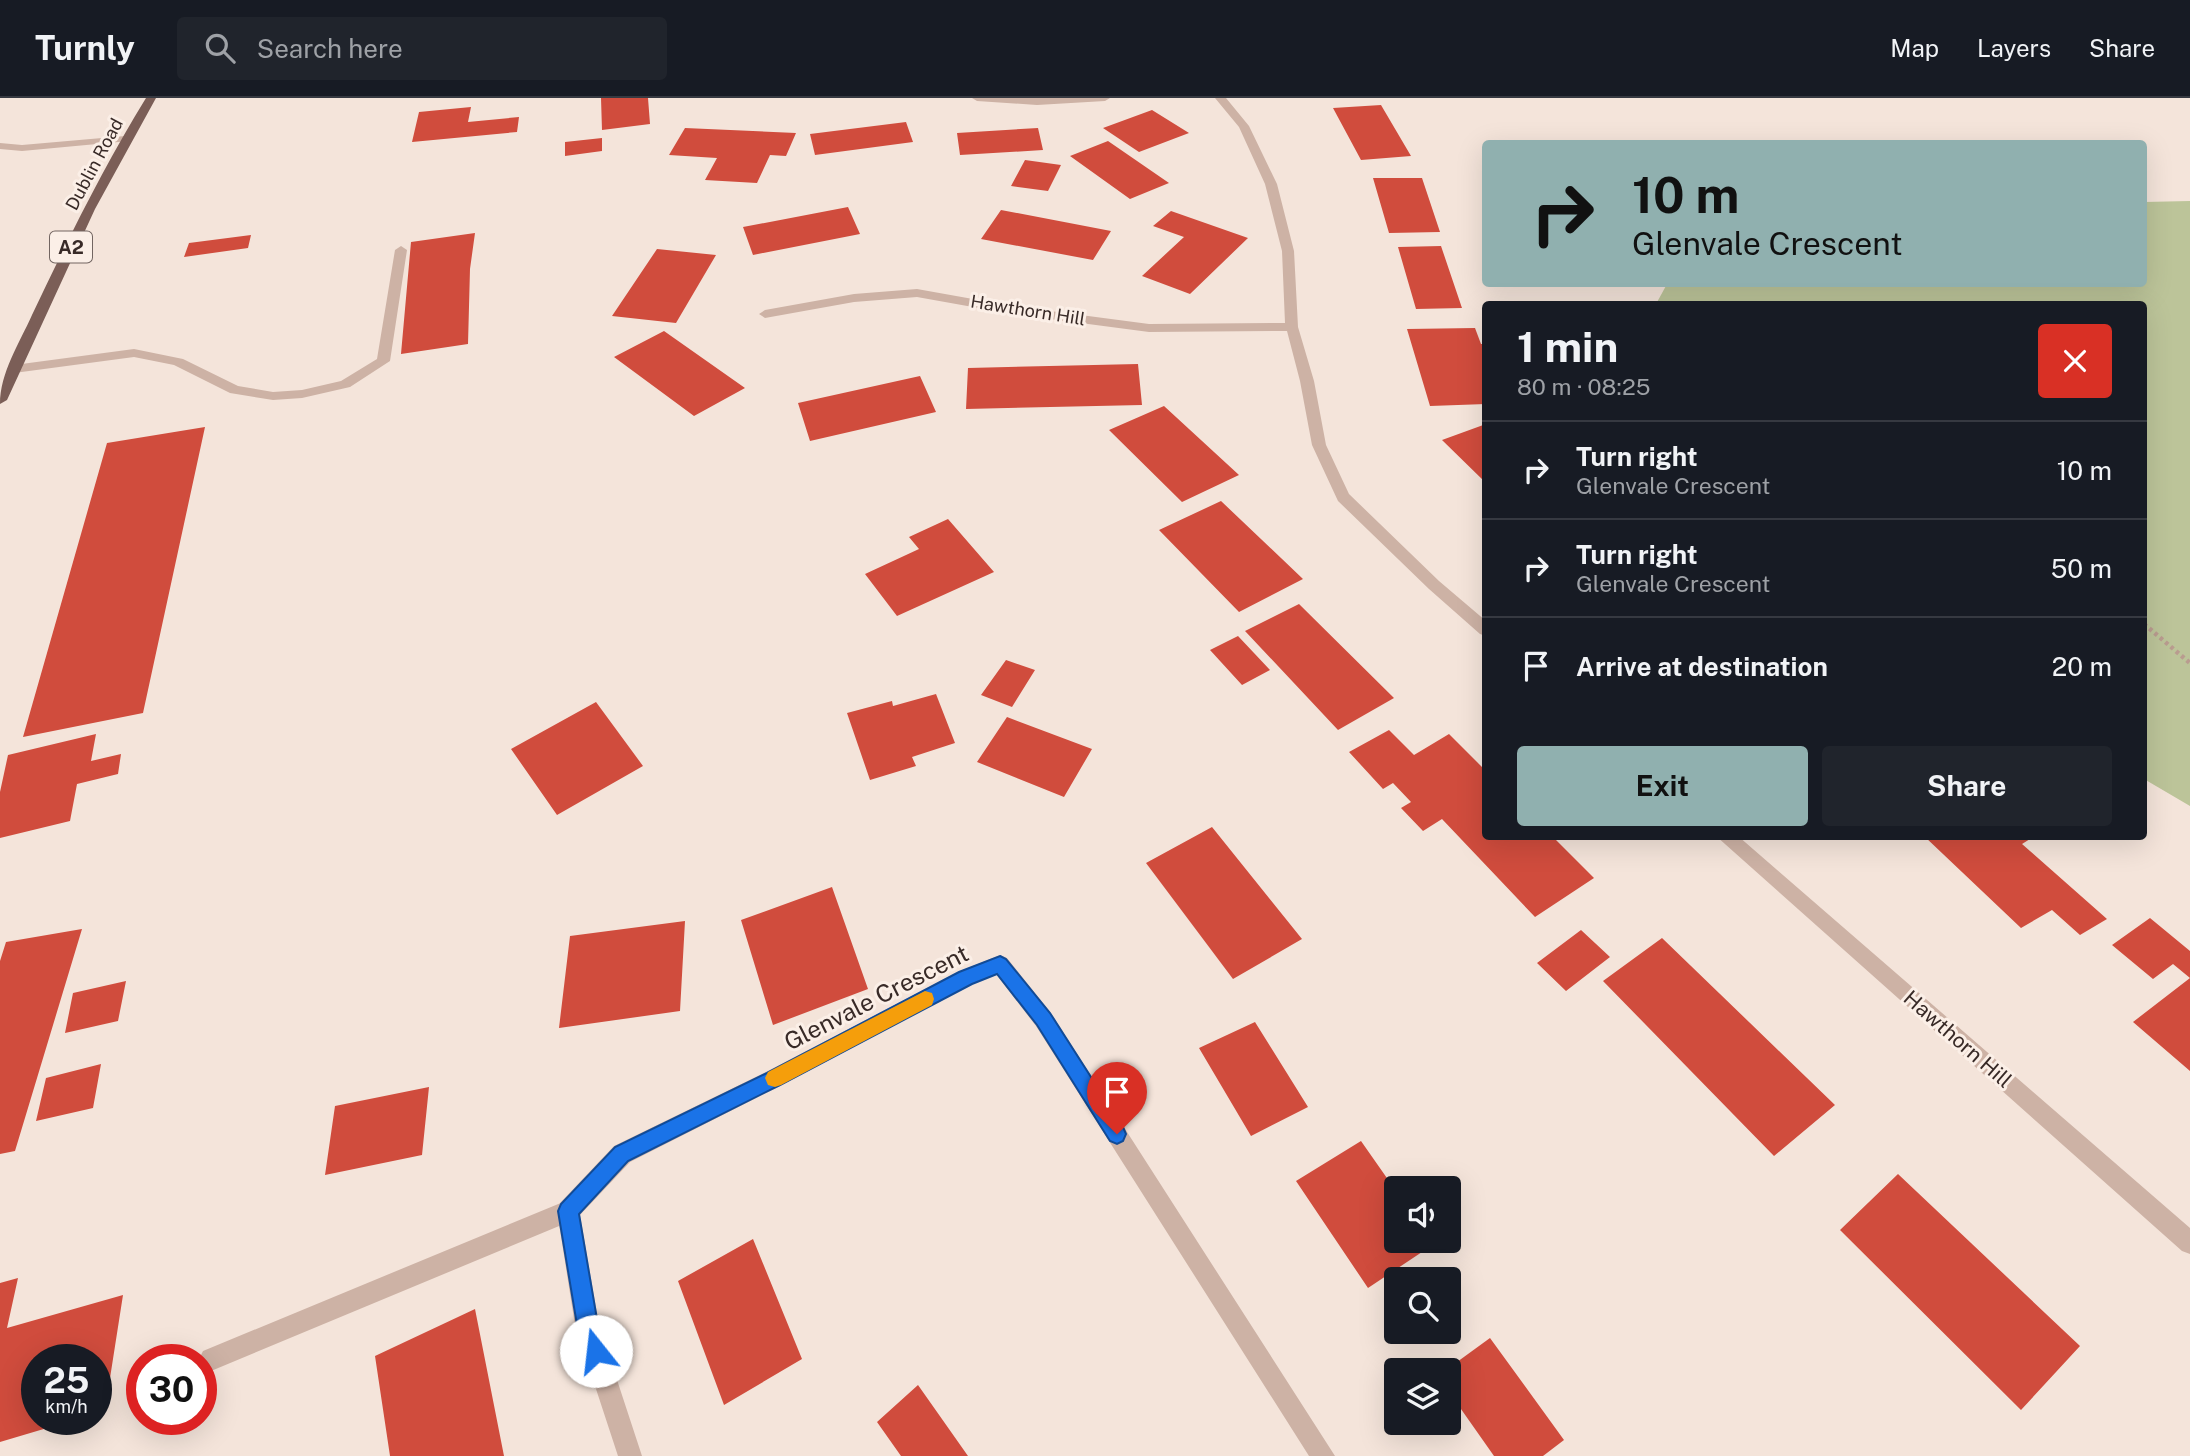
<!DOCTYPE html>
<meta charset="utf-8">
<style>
:root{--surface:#171b24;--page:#20242c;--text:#f1f3f6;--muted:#9ea1a6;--line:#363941;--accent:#90b0af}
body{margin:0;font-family:"Public Sans",sans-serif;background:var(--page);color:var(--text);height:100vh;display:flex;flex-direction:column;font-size:26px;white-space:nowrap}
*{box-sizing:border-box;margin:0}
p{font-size:23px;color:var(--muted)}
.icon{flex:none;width:38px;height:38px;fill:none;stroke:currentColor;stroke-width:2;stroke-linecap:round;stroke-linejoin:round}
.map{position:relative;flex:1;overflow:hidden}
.side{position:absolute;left:1482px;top:203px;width:665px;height:539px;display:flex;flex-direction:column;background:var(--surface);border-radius:7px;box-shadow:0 7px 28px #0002}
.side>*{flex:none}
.hud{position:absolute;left:1482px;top:42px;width:665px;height:147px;border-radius:7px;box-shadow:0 7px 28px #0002;background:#90b0af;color:#111;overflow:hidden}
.tools{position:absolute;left:1384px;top:1078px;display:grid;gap:14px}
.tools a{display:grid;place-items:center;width:77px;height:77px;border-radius:7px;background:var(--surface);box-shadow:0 7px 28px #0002;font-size:35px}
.speed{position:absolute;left:21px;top:1246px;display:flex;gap:14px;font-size:35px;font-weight:700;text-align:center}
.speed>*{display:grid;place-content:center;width:91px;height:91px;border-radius:50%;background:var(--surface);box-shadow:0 7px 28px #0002;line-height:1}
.speed small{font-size:18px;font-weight:400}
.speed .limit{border:10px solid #d22;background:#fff;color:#111}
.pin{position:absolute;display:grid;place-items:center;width:60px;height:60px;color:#fff;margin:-72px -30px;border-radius:50% 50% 50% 0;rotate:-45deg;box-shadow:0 0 7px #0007}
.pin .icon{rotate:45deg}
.me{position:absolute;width:77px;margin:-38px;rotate:344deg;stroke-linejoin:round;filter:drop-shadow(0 0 5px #0008)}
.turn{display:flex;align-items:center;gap:24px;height:147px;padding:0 35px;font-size:32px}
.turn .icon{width:91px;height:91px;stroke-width:2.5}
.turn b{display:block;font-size:49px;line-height:60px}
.round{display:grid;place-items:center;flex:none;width:74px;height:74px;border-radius:7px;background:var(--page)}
.head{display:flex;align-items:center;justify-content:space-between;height:119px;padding:0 35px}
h1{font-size:42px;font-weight:700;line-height:52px}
.button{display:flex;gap:14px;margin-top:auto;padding:14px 35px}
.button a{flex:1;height:80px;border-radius:7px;background:var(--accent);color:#111;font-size:28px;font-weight:700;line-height:80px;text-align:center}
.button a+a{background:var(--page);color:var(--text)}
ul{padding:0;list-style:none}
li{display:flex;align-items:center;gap:21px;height:98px;padding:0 35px;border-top:2px solid var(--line)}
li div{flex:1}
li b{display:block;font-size:26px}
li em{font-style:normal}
header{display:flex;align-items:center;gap:42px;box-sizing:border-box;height:98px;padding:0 35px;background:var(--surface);border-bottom:2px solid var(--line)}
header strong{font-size:33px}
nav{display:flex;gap:38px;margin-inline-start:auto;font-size:24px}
.search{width:490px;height:63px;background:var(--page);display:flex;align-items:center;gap:18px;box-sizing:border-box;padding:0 24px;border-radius:7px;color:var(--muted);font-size:26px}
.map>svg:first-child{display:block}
.green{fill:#bcc499}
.building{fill:#d04c3d}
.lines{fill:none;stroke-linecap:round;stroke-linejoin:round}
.path{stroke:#b99c8f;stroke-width:4.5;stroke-dasharray:3.5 3.5;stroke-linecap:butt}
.lane{fill:#cdb2a5;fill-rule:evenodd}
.street{fill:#cdb2a5;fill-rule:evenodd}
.primary{fill:#7b5e57;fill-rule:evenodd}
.route{fill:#1a73e8;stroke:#114b97;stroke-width:2}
.slow{fill:#f59e0b}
.labels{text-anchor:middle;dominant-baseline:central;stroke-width:6;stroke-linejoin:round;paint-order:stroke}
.far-street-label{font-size:18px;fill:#382a27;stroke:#fbefe7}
.shield{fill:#fbefe7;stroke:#726561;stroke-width:2}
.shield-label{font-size:19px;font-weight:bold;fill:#382a27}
.street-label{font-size:21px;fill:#382a27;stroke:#fbefe7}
.near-street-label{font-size:24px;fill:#382a27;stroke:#fbefe7}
</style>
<header>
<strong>Turnly</strong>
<div class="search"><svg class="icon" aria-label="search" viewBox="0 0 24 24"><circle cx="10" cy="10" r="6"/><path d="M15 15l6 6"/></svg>Search here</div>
<nav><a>Map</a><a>Layers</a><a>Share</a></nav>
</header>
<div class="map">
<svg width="2190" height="1358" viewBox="0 0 2190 1358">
<rect width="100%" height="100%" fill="#f4e4da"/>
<path class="green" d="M2190 103V708L2144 681V206H1656L1667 186H2144V104Z"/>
<path class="building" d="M601 0H648L650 26 602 32Z
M1381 7 1411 58 1361 62 1333 10Z
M471 9 468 24 519 19 517 34 412 44 419 14Z
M1152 12 1189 35 1139 54 1103 30Z
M906 24 913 44 815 57 810 36Z
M685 30 796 35 786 58 770 57 757 85 705 82 717 60 669 57Z
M1038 30 1043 52 960 57 957 35Z
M602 40V53L565 58V44Z
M1108 43 1169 85 1130 101 1070 58Z
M1025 62 1061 67 1048 93 1011 88Z
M1373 80H1422L1440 134 1389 135Z
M848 109 860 136 753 157 743 129Z
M1001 112 1111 133 1093 162 981 141Z
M1171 113 1248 140 1190 196 1142 178 1184 139 1153 128Z
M475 135 470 171 468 246 401 256 411 144Z
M251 137 248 150 184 159 189 145Z
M1441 148 1462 210 1416 211 1398 149Z
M657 151 716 157 676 225 612 218Z
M1475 230 1481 246H1486V306L1430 308 1407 231Z
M664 233 745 290 694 318 614 259Z
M1138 266 1142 307 966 311 968 270Z
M920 278 936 314 810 343 798 305Z
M1164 308 1239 377 1182 404 1109 332Z
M1486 326V385L1442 342Z
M205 329 143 615 23 639 107 345Z
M1221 403 1303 481 1239 514 1159 432Z
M948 421 994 474 897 518 865 476 919 451 909 439Z
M1299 506 1394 600 1338 632 1245 533Z
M1238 538 1270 572 1242 587 1210 552Z
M1006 562 1035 572 1012 609 981 597Z
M936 596 955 645 912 659 916 668 870 682 847 615 892 603 893 608Z
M596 604 643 668 557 717 511 651Z
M1007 619 1092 651 1064 699 977 664Z
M1389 632 1414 657 1449 636 1486 673V738H1552L1594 780 1535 819 1442 721 1423 733 1401 710 1411 704 1393 685 1383 691 1349 654Z
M96 636 91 663 121 656 118 676 77 686 70 723 0 740V694L8 657Z
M1212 729 1302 841 1233 881 1146 765Z
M1924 738H2035L2022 746 2107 821 2080 837 2052 812 2021 830Z
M832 789 868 891 773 927 741 822Z
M2150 820 2190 853V880L2173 866 2153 881 2112 847Z
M685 823 680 913 559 930 570 838Z
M82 831 15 1053 0 1056V863L6 844Z
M1581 832 1610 859 1566 893 1537 865Z
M1662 840 1835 1007 1774 1058 1603 883Z
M2190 880V973L2133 924Z
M126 883 118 923 65 935 73 895Z
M1255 924 1308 1009 1251 1038 1199 950Z
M101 966 93 1010 36 1023 46 980Z
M429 989 422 1057 325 1077 335 1008Z
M1361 1043 1396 1093V1143H1432L1434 1146 1368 1190 1296 1083Z
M1898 1076 2080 1248 2021 1312 1840 1132Z
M753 1141 802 1261 724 1307 678 1183Z
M18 1180 7 1230 123 1197 105 1312 96 1315V1262H37V1321L74 1322 0 1344V1185Z
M475 1211 504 1358H390L375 1258Z
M1490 1240 1564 1342 1543 1358H1494L1449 1294V1272H1446Z
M918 1287 968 1358H901L877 1324Z"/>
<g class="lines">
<path class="path" d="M2144 526 2190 565"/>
<path class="lane" d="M401 148 407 152 390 263 350 289 302 300 273 302 230 295 174 267 134 259 14 275 7 271 14 267 134 251 183 261 238 288 273 294 302 292 341 283 377 261 395 152Z
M568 1102 576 1105 579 1113 576 1121 211 1273 203 1269 199 1261 203 1253Z"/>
<path class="street" d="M972 0H1110L1105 3 1037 7 977 3Z
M1215 0H1226L1249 28 1277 86 1294 153 1298 229 1314 283 1326 347 1349 396 1439 483 1486 523V538L1480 536 1429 491 1338 403 1312 347 1300 283 1287 233 1149 234 1012 216 917 199 854 204 765 220 759 216 765 212 854 196 917 191 1012 208 1149 226 1285 225 1282 153 1265 86 1239 29Z
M125 38 130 41 129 43 22 53 0 51V45L22 47Z
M1716 738H1738L2190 1130V1156L2182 1153Z
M1000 857 1007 860 1050 914 1335 1358H1309L1036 928 996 876 972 886 780 988 630 1064 580 1117 599 1227 642 1358H618L575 1227 557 1113 560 1105 614 1048 766 974 958 874Z"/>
<path class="primary" d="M146 0H156L95 111 7 302 0 306C0 275 19 246 32 217 67 143 103 70 146 0Z"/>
</g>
<path class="route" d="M1000 858 1006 861 1050 915 1123 1029 1126 1036 1123 1043 1117 1046 1110 1043 1037 927 997 876 972 886 780 987 628 1063 579 1116 598 1227 606 1253 603 1261 596 1264 588 1261 577 1227 558 1113 561 1106 615 1049 767 975 959 874Z"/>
<path class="slow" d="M925 893 932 895 934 901 932 907 781 987 775 989 768 987 765 980 768 974Z"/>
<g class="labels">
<g class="far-street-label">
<text transform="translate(94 66) rotate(-62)">Dublin Road</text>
<text transform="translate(1028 212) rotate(9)">Hawthorn Hill</text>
</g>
<rect class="shield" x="50" y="133.5" width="42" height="31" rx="5"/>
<g class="shield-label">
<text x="71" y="149">A2</text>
</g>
<g class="street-label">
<text transform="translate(1958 941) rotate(41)">Hawthorn Hill</text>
</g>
<g class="near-street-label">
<text transform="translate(876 899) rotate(-27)">Glenvale Crescent</text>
</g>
</g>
</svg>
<div class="tools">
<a><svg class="icon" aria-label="sound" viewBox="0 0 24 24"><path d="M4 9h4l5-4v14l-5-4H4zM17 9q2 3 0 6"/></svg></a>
<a><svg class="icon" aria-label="search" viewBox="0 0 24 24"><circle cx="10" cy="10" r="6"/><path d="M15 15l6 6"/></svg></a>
<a><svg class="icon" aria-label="layers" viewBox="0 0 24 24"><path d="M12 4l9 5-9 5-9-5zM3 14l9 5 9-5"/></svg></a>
</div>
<div class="speed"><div>25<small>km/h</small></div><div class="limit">30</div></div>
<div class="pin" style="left:1117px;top:1036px;background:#d93025"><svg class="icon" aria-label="arrive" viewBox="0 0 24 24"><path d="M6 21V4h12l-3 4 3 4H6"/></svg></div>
<svg class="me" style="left:596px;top:1253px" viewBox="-20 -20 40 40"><circle r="19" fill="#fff"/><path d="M0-13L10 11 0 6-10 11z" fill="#1a73e8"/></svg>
<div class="hud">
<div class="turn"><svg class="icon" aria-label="right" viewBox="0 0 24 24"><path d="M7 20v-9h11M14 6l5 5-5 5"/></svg><div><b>10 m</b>Glenvale Crescent</div></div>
</div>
<section class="side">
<div class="head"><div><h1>1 min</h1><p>80 m · 08:25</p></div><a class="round" style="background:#d93025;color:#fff"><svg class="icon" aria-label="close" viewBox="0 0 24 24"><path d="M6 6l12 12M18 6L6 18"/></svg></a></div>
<ul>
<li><svg class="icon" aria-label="right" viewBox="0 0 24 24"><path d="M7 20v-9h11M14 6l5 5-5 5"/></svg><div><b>Turn right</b><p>Glenvale Crescent</p></div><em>10 m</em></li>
<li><svg class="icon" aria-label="right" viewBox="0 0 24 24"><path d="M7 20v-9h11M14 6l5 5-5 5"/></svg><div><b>Turn right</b><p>Glenvale Crescent</p></div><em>50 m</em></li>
<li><svg class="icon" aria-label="arrive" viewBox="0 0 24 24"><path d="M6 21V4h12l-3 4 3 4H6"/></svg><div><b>Arrive at destination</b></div><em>20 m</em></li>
</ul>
<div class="button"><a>Exit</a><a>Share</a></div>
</section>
</div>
